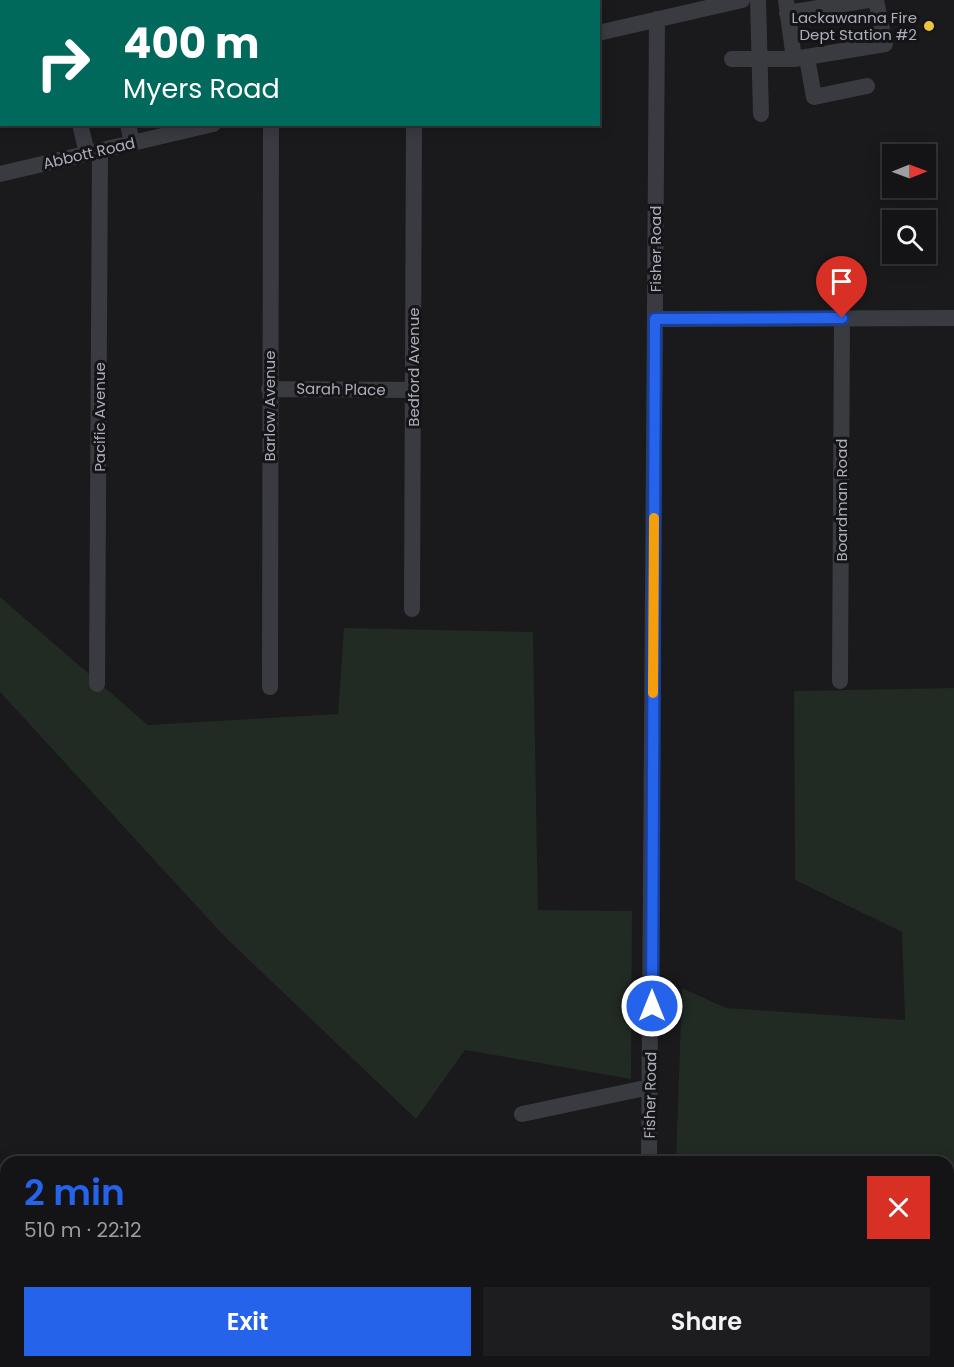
<!DOCTYPE html>
<meta charset="utf-8">
<style>
:root{--surface:#141315;--page:#1d1c1e;--text:#f1f3f6;--muted:#9d9ea0;--line:#333234;--accent:#2563eb}
body{margin:0;font-family:Poppins,sans-serif;background:var(--page);color:var(--text);height:100vh;display:flex;flex-direction:column;font-size:22px;white-space:nowrap}
*{box-sizing:border-box;margin:0}
p{font-size:20px;color:var(--muted)}
.icon{flex:none;width:33px;height:33px;fill:none;stroke:currentColor;stroke-width:2;stroke-linecap:round;stroke-linejoin:round}
.map{position:relative;flex:1;overflow:hidden}
.details{position:absolute;left:0px;top:1156px;width:954px;height:212px;display:flex;flex-direction:column;background:var(--surface);border-radius:18px 18px 0 0;box-shadow:0 3px 15px #0003,0 0 0 2px var(--line)}
.details>*{flex:none}
.top-card{position:absolute;left:0px;top:0px;width:600px;height:126px;box-shadow:0 3px 15px #0003,0 0 0 2px var(--line);background:#00695c;color:#fff;overflow:hidden}
.needle{width:39px;rotate:89deg}
.buttons{position:absolute;left:882px;top:144px;display:grid;gap:12px}
.buttons a{display:grid;place-items:center;width:54px;height:54px;border-radius:0px;background:var(--surface);box-shadow:0 3px 15px #0003,0 0 0 2px var(--line);font-size:30px}
.pin{position:absolute;display:grid;place-items:center;width:51px;height:51px;color:#fff;margin:-62px -26px;border-radius:50% 50% 50% 0;rotate:-45deg;box-shadow:0 0 6px #0007}
.pin .icon{rotate:45deg}
.me{position:absolute;width:66px;margin:-33px;rotate:0deg;stroke-linejoin:round;filter:drop-shadow(0 0 4px #0008)}
.turn{display:flex;align-items:center;gap:21px;height:126px;padding:0 24px;font-size:27px}
.turn .icon{width:78px;height:78px;stroke-width:2.5}
.turn b{display:block;font-size:42px;line-height:51px}
.round{display:grid;place-items:center;flex:none;width:63px;height:63px;border-radius:0px;background:var(--page)}
.overview{display:flex;align-items:center;justify-content:space-between;height:102px;padding:0 24px}
h1{font-size:36px;font-weight:600;line-height:45px;color:var(--accent)}
.button{display:flex;gap:12px;margin-top:auto;padding:12px 24px}
.button a{flex:1;height:69px;border-radius:0px;background:var(--accent);color:#fff;font-size:24px;font-weight:600;line-height:69px;text-align:center}
.button a+a{background:var(--page);color:var(--text)}
.map>svg:first-child{display:block}
.green{fill:#212a23}
.lines{fill:none;stroke-linecap:round;stroke-linejoin:round}
.minor{stroke:#3a3b41;stroke-width:16}
.highway{stroke:#676871;stroke-width:24}
.route-casing{stroke:#184099;stroke-width:15}
.route{stroke:#2563eb;stroke-width:10}
.slow{stroke:#f59e0b;stroke-width:10}
.poi-dot{fill:#eec43f;stroke:#151417;stroke-width:2}
.labels{text-anchor:middle;dominant-baseline:central;stroke-width:6;stroke-linejoin:round;paint-order:stroke}
.poi-label{font-size:15px;fill:#acafbb;stroke:#151417;text-anchor:end}
.street-label{font-size:15px;fill:#acafbb;stroke:#151417}
</style>
<div class="map">
<svg width="954" height="1367" viewBox="0 0 954 1367">
<rect width="100%" height="100%" fill="#1a191c"/>
<path class="green" d="M0 597 148 725 338 714 344 628 533 632 538 910 632 911 631 1079 465 1050 416 1119 225 937 0 692Z
M954 688V1350H948V1162H676L682 988 726 1008 905 1020 902 932 795 880 794 691Z"/>
<g class="lines">
<path class="minor" d="M198 0V2
M405 0V2
M758 0 761 114
M786 0 794 59
M787 13 869 0
M598 33 742 0
M807 58 814 97 867 86
M732 59H794L885 44 876 0
M80 124 87 153
M128 124 132 143
M0 174 213 124
M655 319 954 318
M269 389 413 390
M412 609 414 124
M840 681 842 318
M97 684 100 151
M270 687 271 124
M522 1114 650 1087
M649 1162 657 19"/>
<path class="highway" d="M0 1237 6 1238
M0 1294 6 1297
M0 1334 6 1337
M35 1362 46 1367
M58 1362 68 1367
M160 1362 173 1367
M188 1362 206 1367
M360 1362 373 1367"/>
</g>
<g class="lines">
<defs>
<path id="route" d="M652 1006 655 319 842 318"/>
</defs>
<use href="#route" class="route-casing"/>
<use href="#route" class="route"/>
<path class="slow" d="M653 693 654 518"/>
</g>
<circle class="poi-dot" cx="929" cy="26" r="6"/>
<g class="labels">
<g class="poi-label">
<text x="917" y="17">Lackawanna Fire<tspan x="917" dy="17">Dept Station #2</tspan></text>
</g>
<g class="street-label">
<text transform="translate(89 153) rotate(-13)">Abbott Road</text>
<text transform="translate(655 249) rotate(-90)">Fisher Road</text>
<text transform="translate(413 367) rotate(-90)">Bedford Avenue</text>
<text transform="translate(341 389) rotate(1)">Sarah Place</text>
<text transform="translate(269 406) rotate(-90)">Barlow Avenue</text>
<text transform="translate(99 417) rotate(-90)">Pacific Avenue</text>
<text transform="translate(841 500) rotate(-90)">Boardman Road</text>
<text transform="translate(650 1095) rotate(-89)">Fisher Road</text>
</g>
</g>
</svg>
<div class="buttons">
<a><svg class="needle" viewBox="-14 -14 28 28"><path d="M0-13l5 13h-10z" fill="#e53935"/><path d="M0 13l5-13h-10z" fill="#9d9ea0"/></svg></a>
<a><svg class="icon" aria-label="search" viewBox="0 0 24 24"><circle cx="10" cy="10" r="6"/><path d="M15 15l6 6"/></svg></a>
</div>
<div class="pin" style="left:842px;top:318px;background:#d93025"><svg class="icon" aria-label="arrive" viewBox="0 0 24 24"><path d="M6 21V4h12l-3 4 3 4H6"/></svg></div>
<svg class="me" style="left:652px;top:1006px" viewBox="-20 -20 40 40"><circle r="17" fill="#2563eb" stroke="#fff" stroke-width="3"/><path d="M0-11L8 9 0 5-8 9z" fill="#fff"/></svg>
<div class="top-card">
<div class="turn"><svg class="icon" aria-label="right" viewBox="0 0 24 24"><path d="M7 20v-9h11M14 6l5 5-5 5"/></svg><div><b>400 m</b>Myers Road</div></div>
</div>
<section class="details">
<div class="overview"><div><h1>2 min</h1><p>510 m · 22:12</p></div><a class="round" style="background:#d93025;color:#fff"><svg class="icon" aria-label="close" viewBox="0 0 24 24"><path d="M6 6l12 12M18 6L6 18"/></svg></a></div>
<div class="button"><a>Exit</a><a>Share</a></div>
</section>
</div>
